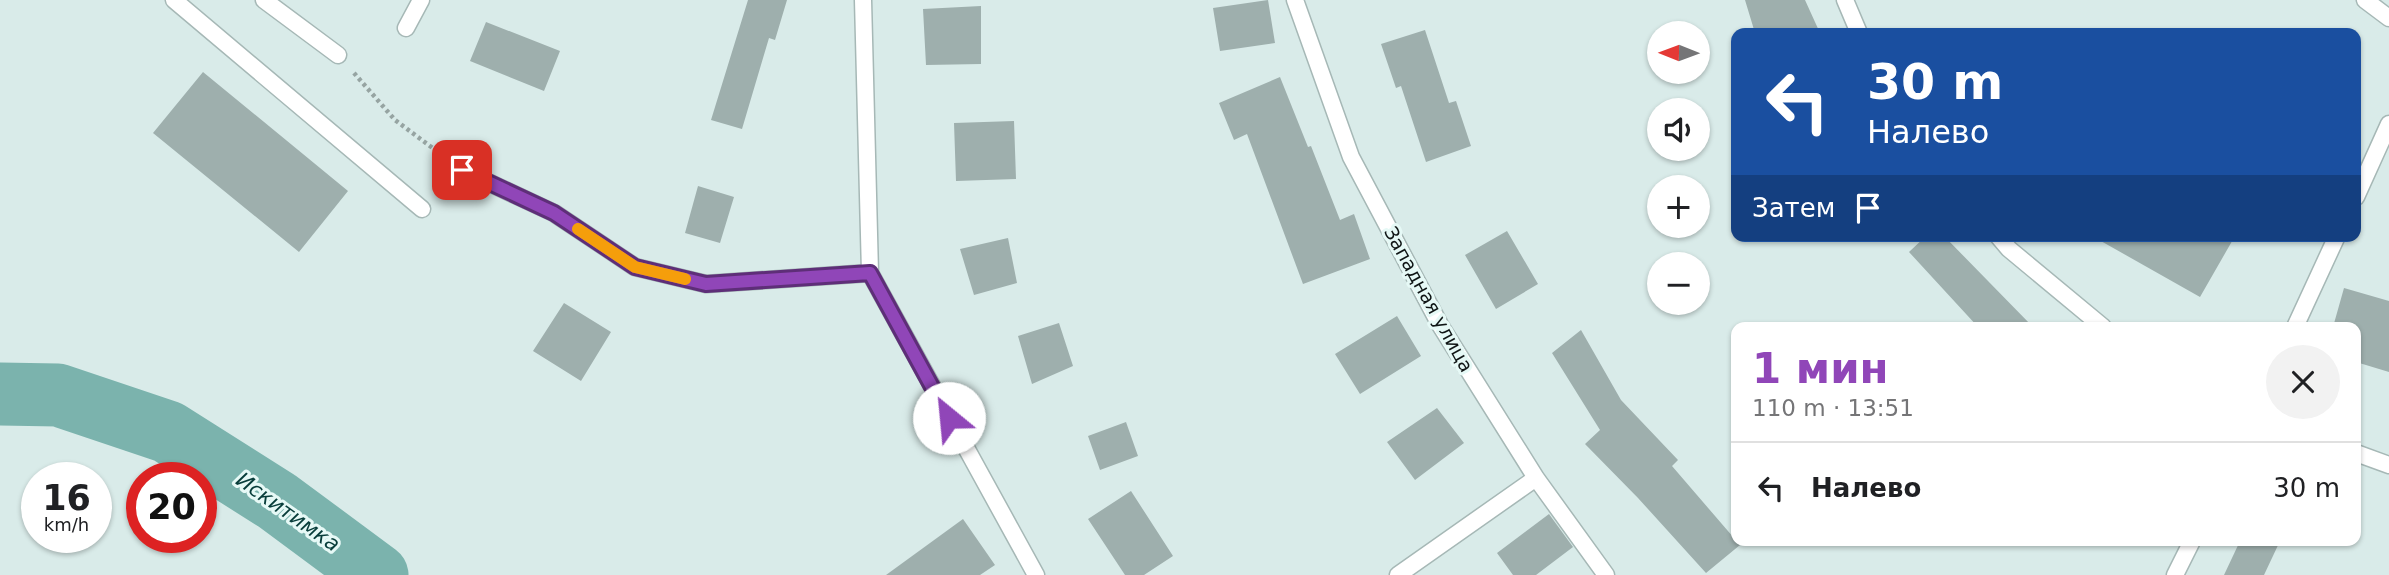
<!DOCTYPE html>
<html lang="ru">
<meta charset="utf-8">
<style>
:root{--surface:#fff;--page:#f2f2f2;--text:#202124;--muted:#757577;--line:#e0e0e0;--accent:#9046b8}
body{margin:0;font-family:"DejaVu Sans",sans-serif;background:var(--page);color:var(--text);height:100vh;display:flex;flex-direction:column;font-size:26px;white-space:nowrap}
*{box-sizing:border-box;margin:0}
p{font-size:23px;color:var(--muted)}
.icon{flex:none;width:38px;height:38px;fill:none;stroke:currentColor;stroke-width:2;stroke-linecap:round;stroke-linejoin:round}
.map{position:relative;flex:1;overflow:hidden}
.side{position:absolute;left:1731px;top:322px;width:630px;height:224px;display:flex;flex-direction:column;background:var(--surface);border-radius:14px;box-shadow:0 2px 5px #0004}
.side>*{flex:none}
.top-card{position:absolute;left:1731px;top:28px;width:630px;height:214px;border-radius:14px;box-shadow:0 2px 5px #0004;background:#1a4fa0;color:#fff;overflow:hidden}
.needle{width:46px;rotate:271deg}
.controls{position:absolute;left:1647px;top:21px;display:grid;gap:14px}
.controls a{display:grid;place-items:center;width:63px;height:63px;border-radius:50%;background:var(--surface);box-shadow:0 2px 5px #0004;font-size:35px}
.speed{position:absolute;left:21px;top:462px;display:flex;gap:14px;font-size:35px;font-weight:700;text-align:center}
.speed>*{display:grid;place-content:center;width:91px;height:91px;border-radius:50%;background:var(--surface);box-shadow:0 2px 5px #0004;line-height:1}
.speed small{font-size:18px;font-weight:400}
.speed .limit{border:10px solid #d22;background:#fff;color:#111}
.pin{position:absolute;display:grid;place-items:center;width:60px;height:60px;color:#fff;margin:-30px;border-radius:14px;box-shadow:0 4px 10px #0006}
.me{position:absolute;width:77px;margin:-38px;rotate:332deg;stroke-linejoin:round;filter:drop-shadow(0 0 5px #0008)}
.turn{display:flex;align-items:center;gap:24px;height:147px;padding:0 21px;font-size:32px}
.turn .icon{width:91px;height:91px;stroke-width:2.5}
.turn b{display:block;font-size:49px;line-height:60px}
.then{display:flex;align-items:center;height:66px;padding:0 21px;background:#0003;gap:14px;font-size:26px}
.round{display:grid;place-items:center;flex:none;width:74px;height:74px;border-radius:37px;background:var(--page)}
.summary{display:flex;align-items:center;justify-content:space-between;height:119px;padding:0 21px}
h1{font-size:42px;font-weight:800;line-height:52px;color:var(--accent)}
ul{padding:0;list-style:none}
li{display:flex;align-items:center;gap:21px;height:91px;padding:0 21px;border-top:2px solid var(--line)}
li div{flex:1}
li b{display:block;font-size:26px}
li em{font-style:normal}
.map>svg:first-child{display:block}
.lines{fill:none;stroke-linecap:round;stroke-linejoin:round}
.river{stroke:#7bb3ad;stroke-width:63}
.building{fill:#9eafad}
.lane-casing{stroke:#a6b8b6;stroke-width:19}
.path{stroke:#96a4a2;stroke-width:4.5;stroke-dasharray:3.5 3.5;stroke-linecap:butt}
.lane{stroke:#fff;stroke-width:16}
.route-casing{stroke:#5e2e78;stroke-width:18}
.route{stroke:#9046b8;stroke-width:12}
.slow{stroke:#f59e0b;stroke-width:12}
.labels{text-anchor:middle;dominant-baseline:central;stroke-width:6;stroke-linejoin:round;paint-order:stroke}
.street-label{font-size:19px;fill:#0f1515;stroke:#e6f9f6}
.water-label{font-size:21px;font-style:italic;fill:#073d3a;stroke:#e6f9f6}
</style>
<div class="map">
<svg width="2389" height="575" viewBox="0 0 2389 575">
<rect width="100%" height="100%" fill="#d9ebe9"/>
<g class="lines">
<path class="river" d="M0 394 58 395 168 432 277 501 377 575"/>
</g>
<path class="building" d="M748 0H787L775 40 769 38 742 129 711 120Z
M1268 0 1275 43 1220 51 1213 8Z
M1745 0H1805L1820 33H1755Z
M981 6V64L926 65 923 9Z
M486 22 560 51 544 91 470 61Z
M1425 30 1449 103 1456 101 1471 146 1426 162 1401 86 1396 88 1381 44Z
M203 72 348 191 299 252 153 133Z
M1280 77 1308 147 1311 146 1340 220 1354 214 1370 259 1303 284 1247 134 1234 140 1219 103Z
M1014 121 1016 179 956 181 954 123Z
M698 186 734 197 720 243 685 233Z
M1507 231 1538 284 1496 309 1465 255Z
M1926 236H1944L2033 327H1978L1909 252Z
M2092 236H2235L2200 297Z
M1008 238 1017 283 974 295 960 249Z
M2344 288 2389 301V372L2356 362V327H2333Z
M564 303 611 332 581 381 533 351Z
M1397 316 1421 356 1360 394 1335 354Z
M1059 323 1073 366 1032 384 1018 336Z
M1581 330 1621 400 1678 460 1672 466 1740 545 1706 573 1638 498 1585 444 1600 430 1552 353Z
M1437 408 1464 443 1415 480 1387 442Z
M1126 422 1138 456 1100 470 1088 436Z
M1131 491 1173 556 1144 575H1125L1088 519Z
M1549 514 1573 547 1536 575H1513L1497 553Z
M963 519 995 565 980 575H886Z
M2240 541H2280L2264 575H2224Z"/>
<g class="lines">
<defs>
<path id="lane" d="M174 0 422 209
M264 0 338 55
M863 0 870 273 1036 575
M1295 0 1351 157 1440 325 1536 478 1606 575
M1845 0 1859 33
M2365 0 2389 18
M406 28 421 0
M462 170 554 213 635 267 706 284 870 273
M2356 197 2389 124
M1998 236 2009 249 2103 327
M2295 327 2337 236
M2356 453 2389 465
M1398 575 1536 478
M2175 575 2192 541"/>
</defs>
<use href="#lane" class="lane-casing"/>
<path class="path" d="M354 73 395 120 442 155"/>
<use href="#lane" class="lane"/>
</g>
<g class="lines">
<defs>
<path id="route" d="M462 170 554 213 635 267 706 284 870 273 949 418"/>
</defs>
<use href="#route" class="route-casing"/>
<use href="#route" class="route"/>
<path class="slow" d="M578 229 635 267 685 279"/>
</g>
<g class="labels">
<g class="street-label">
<text transform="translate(1429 299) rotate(61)">Западная улица</text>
</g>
<g class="water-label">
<text transform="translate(288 512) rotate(35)">Искитимка</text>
</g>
</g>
</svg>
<div class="controls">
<a><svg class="needle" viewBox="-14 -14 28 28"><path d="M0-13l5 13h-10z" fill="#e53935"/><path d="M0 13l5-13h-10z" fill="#757577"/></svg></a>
<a><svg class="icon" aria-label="sound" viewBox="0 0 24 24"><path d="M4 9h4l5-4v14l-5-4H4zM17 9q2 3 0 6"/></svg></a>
<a>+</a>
<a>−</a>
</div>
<div class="speed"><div>16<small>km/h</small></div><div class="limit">20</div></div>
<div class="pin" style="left:462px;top:170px;background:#d93025"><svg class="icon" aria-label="arrive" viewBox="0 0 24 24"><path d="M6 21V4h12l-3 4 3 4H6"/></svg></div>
<svg class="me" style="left:949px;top:418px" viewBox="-20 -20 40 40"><circle r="19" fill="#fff"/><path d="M0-13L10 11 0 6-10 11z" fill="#9046b8"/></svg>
<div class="top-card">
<div class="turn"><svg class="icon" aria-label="left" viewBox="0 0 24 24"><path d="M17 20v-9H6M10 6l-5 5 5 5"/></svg><div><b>30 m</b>Налево</div></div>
<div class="then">Затем<svg class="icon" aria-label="arrive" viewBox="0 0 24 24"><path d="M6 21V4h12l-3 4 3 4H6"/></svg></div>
</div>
<section class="side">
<div class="summary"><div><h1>1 мин</h1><p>110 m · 13:51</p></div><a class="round"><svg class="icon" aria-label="close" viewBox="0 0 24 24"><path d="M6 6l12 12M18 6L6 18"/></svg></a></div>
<ul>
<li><svg class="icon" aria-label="left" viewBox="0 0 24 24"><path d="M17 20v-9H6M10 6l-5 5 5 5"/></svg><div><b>Налево</b></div><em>30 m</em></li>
</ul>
</section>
</div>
